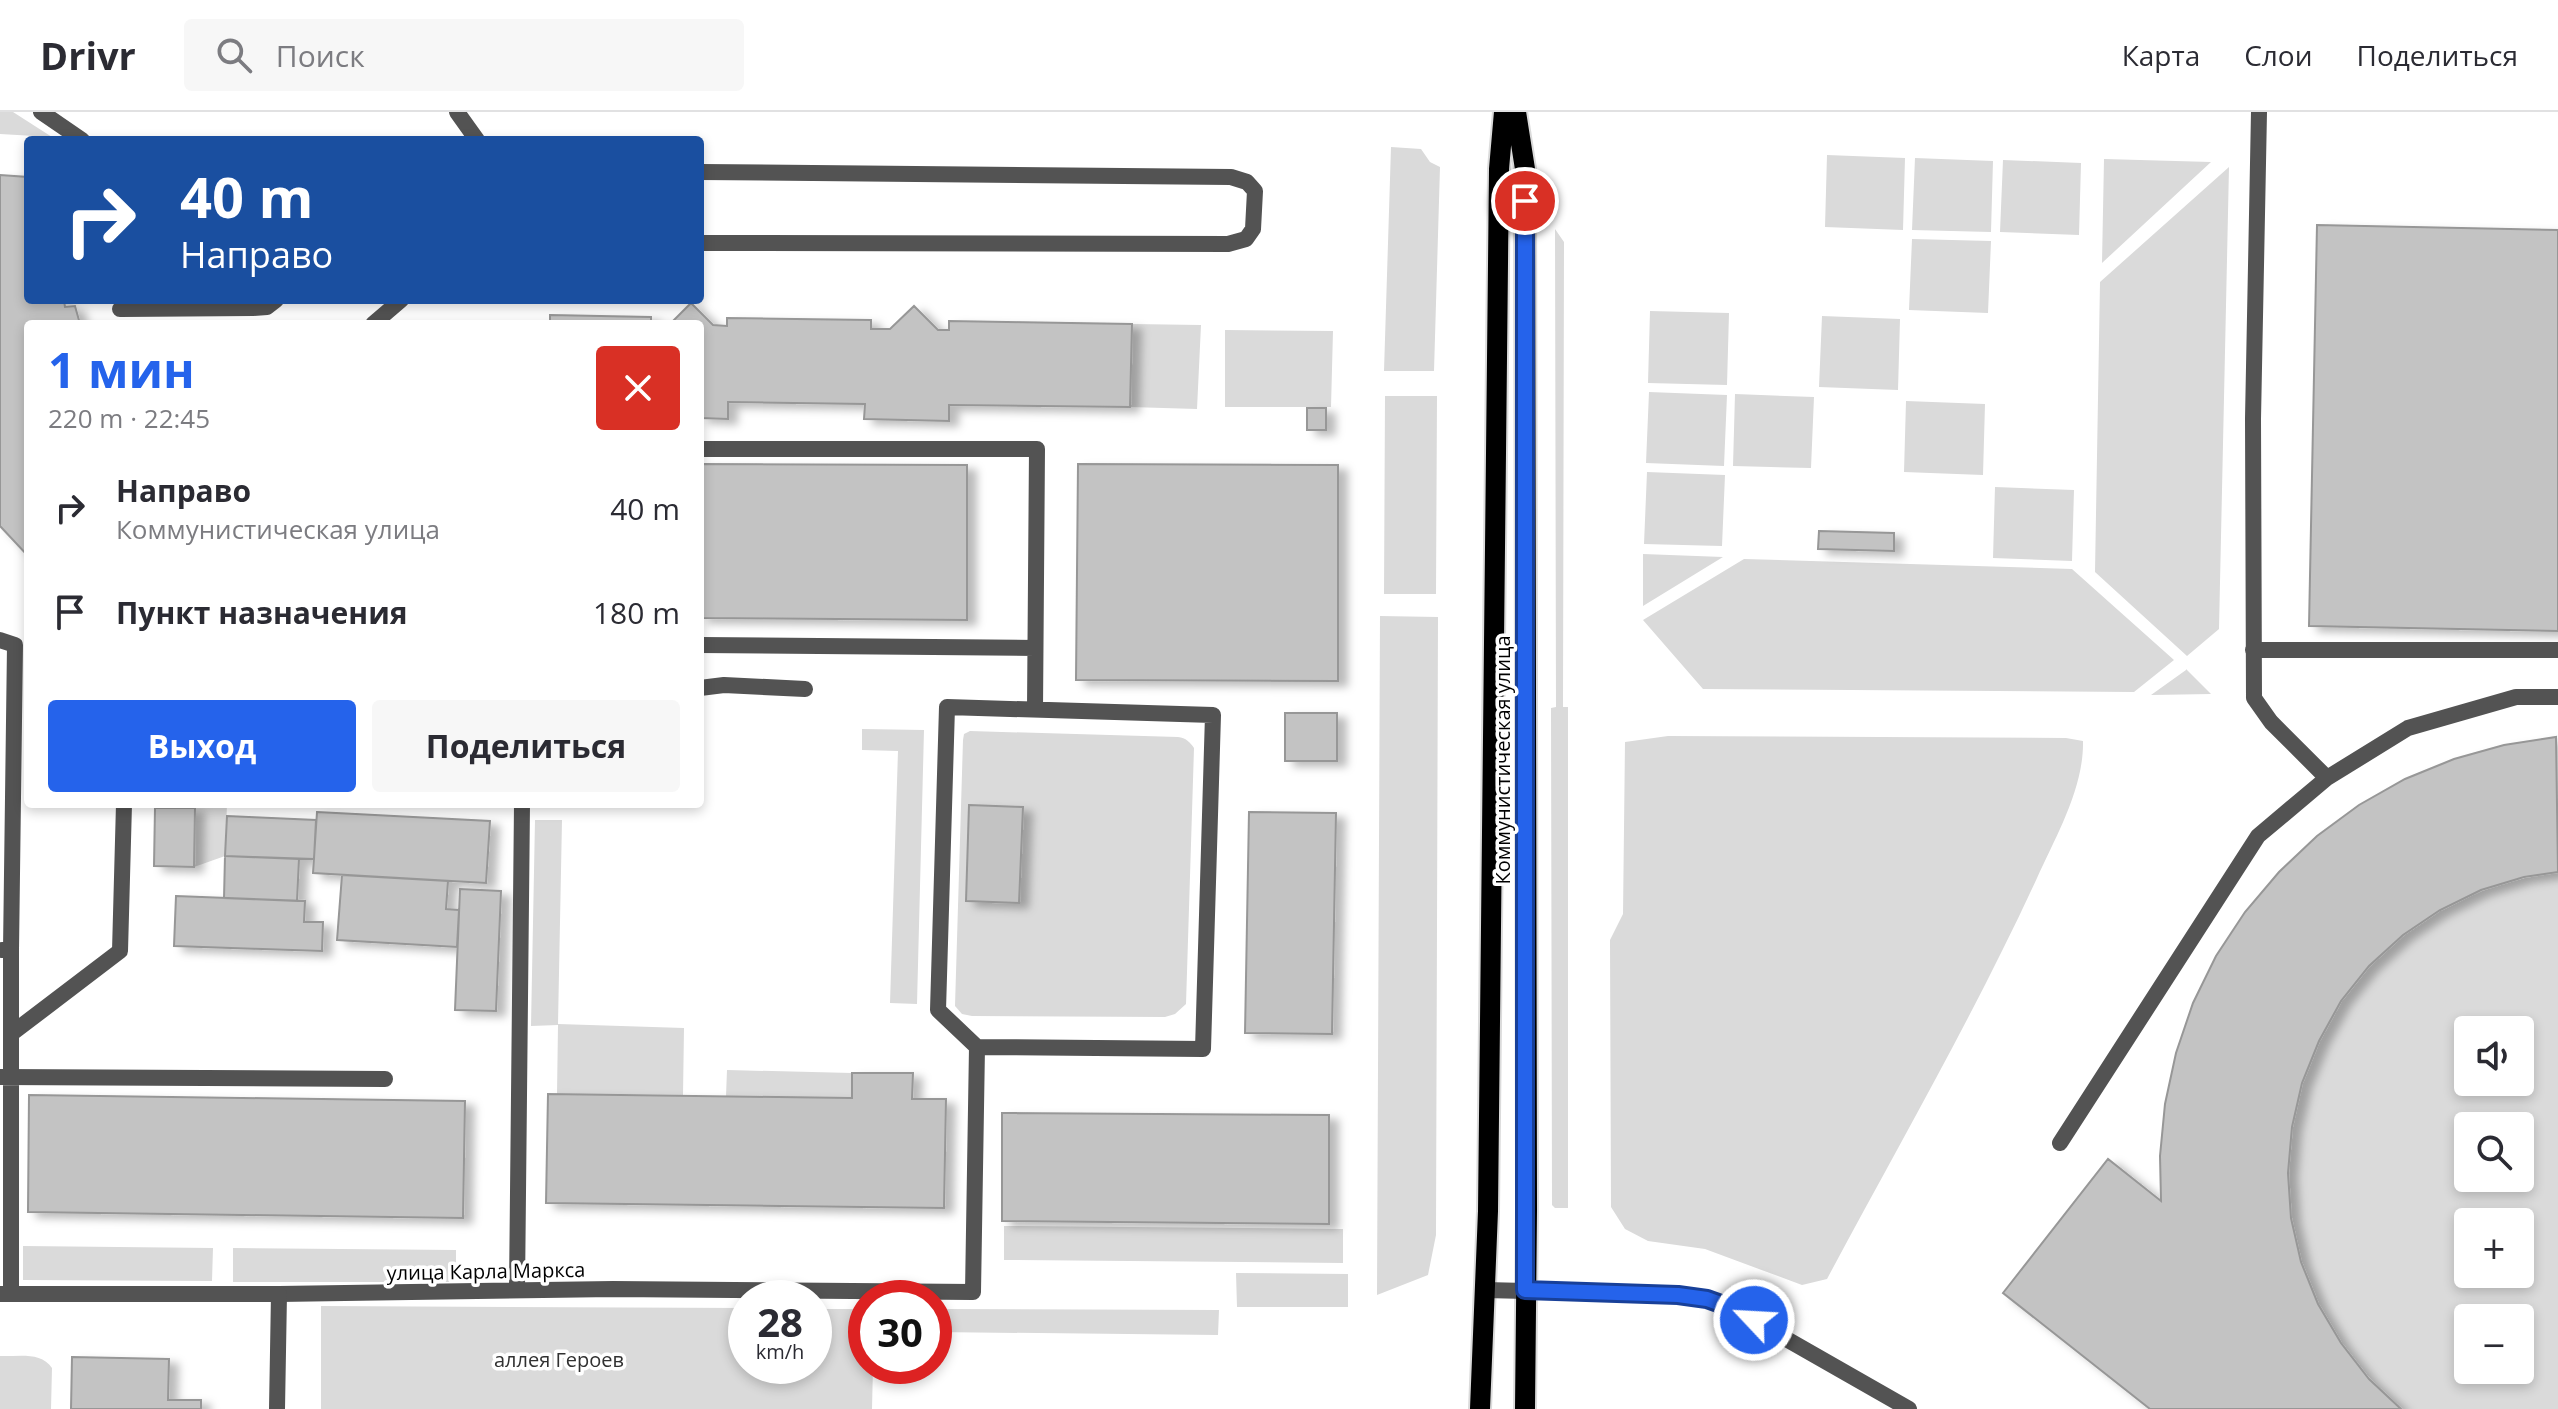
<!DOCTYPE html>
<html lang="ru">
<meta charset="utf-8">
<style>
:root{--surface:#fff;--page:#f7f7f7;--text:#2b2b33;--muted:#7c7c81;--line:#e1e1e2;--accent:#2563eb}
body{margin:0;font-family:"Open Sans",sans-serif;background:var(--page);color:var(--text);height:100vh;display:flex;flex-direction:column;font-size:30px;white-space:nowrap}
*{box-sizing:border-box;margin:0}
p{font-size:26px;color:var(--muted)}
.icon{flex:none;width:44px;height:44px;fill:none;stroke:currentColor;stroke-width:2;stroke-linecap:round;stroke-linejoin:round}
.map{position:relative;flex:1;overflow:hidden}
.side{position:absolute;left:24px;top:208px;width:680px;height:488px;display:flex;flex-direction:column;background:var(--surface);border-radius:8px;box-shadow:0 4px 12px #0003}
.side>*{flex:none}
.guide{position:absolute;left:24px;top:24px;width:680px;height:168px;border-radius:8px;box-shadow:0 4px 12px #0003;background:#1a4fa0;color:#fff;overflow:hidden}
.controls{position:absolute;left:2454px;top:904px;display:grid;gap:16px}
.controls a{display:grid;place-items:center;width:80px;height:80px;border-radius:8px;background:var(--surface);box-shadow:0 4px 12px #0003;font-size:40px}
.speed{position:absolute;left:728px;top:1168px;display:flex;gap:16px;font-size:40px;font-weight:700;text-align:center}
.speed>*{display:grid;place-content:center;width:104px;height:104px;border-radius:50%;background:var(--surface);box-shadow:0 4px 12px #0003;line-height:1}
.speed small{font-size:20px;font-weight:400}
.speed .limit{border:12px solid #d22;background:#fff;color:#111}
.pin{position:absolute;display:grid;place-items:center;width:68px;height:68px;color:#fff;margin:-34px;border:4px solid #fff;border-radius:50%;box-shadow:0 2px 8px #0007}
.me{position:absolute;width:88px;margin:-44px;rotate:295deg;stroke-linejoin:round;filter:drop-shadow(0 0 6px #0008)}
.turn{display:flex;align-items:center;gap:28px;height:168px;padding:0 24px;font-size:36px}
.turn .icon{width:104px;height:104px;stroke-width:2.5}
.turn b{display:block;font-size:56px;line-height:68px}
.round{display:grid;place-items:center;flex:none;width:84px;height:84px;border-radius:8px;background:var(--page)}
.head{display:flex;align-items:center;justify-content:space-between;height:136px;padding:0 24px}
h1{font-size:48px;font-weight:700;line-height:60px;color:var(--accent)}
.primary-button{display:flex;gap:16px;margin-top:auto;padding:16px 24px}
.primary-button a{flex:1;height:92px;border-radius:8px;background:var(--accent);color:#fff;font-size:32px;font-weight:700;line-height:92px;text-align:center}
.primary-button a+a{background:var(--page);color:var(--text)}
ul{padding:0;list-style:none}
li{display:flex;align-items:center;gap:24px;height:104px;padding:0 24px}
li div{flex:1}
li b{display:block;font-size:30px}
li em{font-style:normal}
header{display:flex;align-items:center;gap:48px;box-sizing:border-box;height:112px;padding:0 40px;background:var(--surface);border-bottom:2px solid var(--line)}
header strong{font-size:38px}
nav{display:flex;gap:44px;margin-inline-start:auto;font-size:28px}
.search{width:560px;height:72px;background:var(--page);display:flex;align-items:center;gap:20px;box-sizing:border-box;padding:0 28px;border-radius:8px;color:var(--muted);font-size:30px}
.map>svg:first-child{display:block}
.green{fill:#dadada;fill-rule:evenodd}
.building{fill:#c3c3c3;stroke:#979797;stroke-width:2;filter:url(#shadow)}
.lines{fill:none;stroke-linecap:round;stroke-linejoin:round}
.primary-casing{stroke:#dbdbdb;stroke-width:24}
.service{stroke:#535353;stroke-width:16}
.minor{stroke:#535353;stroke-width:16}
.tertiary{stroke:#535353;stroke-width:16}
.primary{stroke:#000;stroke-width:20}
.route-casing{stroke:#184099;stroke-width:20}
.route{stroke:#2563eb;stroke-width:14}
.labels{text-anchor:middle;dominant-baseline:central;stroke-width:7;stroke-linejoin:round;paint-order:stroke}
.street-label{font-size:20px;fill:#000;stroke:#fff}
.park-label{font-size:20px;fill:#313131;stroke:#fff}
</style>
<header>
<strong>Drivr</strong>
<div class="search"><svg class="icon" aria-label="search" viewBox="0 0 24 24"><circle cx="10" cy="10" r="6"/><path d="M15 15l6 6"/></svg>Поиск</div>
<nav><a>Карта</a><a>Слои</a><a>Поделиться</a></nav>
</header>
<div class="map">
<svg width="2558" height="1297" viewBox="0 0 2558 1297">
<defs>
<filter id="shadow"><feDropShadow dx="9" dy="5" stdDeviation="4" flood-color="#0004"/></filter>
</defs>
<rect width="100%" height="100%" fill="#fff"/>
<path class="green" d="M0 0H13L52 25 0 22Z
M1391 35 1421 37 1430 50 1440 55 1434 259H1384Z
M1827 43 1905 46 1903 118 1825 115Z
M1915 46 1993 49 1991 120 1912 118Z
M2104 47 2211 50 2102 151Z
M2003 48 2081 51 2079 123 2000 120Z
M2229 55 2219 517 2187 544 2095 460 2100 170Z
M1555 117 1564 130 1563 595H1568V1096H1555L1552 1093 1551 596 1556 595Z
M1912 127 1991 129 1988 201 1909 198Z
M1650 199 1729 201 1727 273 1648 271Z
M1822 204 1900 207 1898 278 1819 275Z
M1132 212 1201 213 1197 297 1130 295Z
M1225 218 1333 219 1331 295H1225Z
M1649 280 1727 283 1724 354 1646 351Z
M1735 282 1814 285 1811 356 1733 354Z
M1385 284H1437L1436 482H1384Z
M1906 289 1985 292 1983 363 1904 360Z
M1647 360 1725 363 1722 434 1644 432Z
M1995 375 2074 378 2072 449 1993 446Z
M1643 442 1723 445 1643 494Z
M1744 447 2072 457 2174 548 2134 580 1703 577 1643 508Z
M1380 504 1438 505 1436 1123 1428 1163 1377 1183Z
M2186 557 2211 582 2151 583 2186 558Z
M862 617 924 618 917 892 890 891 898 639 862 638Z
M970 619 1178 625C1186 626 1190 630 1194 636L1186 892 1175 902 1165 905 972 904 962 902 955 894 963 628 964 622Z
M1668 624 2066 626 2083 629C2084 676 2056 724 2037 766 1974 903 1898 1034 1827 1167L1802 1173 1705 1137 1648 1129 1625 1117 1611 1095 1610 828 1623 802 1625 630Z
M193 692H227L225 744 194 755Z
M535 708H562L558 912 684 916 683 983 557 982 558 913 531 914Z
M2558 760V1297H2401C2368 1266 2338 1234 2318 1193 2251 1055 2304 869 2443 796 2479 777 2517 766 2558 760ZM2468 918H2520V970H2468ZM2468 1014H2520V1066H2468ZM2468 1110H2520V1162H2468ZM2468 1206H2520V1258H2468Z
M727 958 852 961V986L726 984Z
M1004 1114 1343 1117V1151L1004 1148Z
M23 1134 213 1136 212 1169 23 1168Z
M233 1136 456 1138V1170H233Z
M1236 1161 1348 1162V1195H1237Z
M321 1194 746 1196V1254H814V1197H866V1254H873L872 1297H321Z
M934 1197 1219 1198 1218 1223 934 1220Z
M0 1244C17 1245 41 1239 52 1256L51 1297H0Z"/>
<path class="building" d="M0 63 28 65V188H64L65 195 75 194 80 212H28V444L0 414Z
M2317 113 2558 118V519L2309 514Z
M691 191 713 213 727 214V206L871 208V217H890L914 194 938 218H949V209L1132 212 1130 295 949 293V309L864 307 865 292 728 290V307L700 306V212H670Z
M550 203 651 205V212H550Z
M1307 296H1326V318H1307Z
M700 352 967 353V508L700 506Z
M1078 352 1338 353V569L1076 568Z
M1819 419 1894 421V439L1818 437Z
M1285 601H1337V649H1285Z
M2556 625 2558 760 2524 765 2481 778 2440 798 2403 823 2369 854 2341 889 2319 929 2302 971 2292 1015 2288 1061 2291 1106 2301 1150 2318 1192 2341 1231 2369 1267 2401 1297H2150L2003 1181 2108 1047 2161 1089 2160 1044 2165 992 2176 941 2193 891 2216 844 2245 800 2279 760 2317 724 2359 693 2405 667 2454 647 2504 633Z
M969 693 1023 695 1019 791 966 789Z
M155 696H195L194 755 154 754Z
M317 700 490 709 486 771 313 761Z
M1249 700 1336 701 1332 922 1245 921Z
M227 704 316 708 314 747 225 744Z
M225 744 299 747 297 789 224 786Z
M342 763 448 769 446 797 459 798 457 835 337 828Z
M460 777 501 779 496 899 455 898Z
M176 784 305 789 304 810H323L322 839 174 834Z
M852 961H913L912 987H946L944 1096 546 1091 548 982 852 986Z
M29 983 465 989 463 1106 28 1100Z
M1002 1001 1329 1003V1112L1002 1109Z
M72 1245 169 1247 168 1288H201V1297H71Z"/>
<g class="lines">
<defs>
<path id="primary" d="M1516 0 1525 57 1527 1098 1525 1297
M1480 1297 1488 1099 1499 57 1504 0"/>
</defs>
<use href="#primary" class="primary-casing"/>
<path class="service" d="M41 0 82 28
M457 0 477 28
M2259 0 2253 307 2254 586 2271 610 2327 666
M700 60 1231 65 1247 70 1255 79 1253 117 1246 127 1228 132 700 131
M120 197 253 196 267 195 276 188
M373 212 401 188
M700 337H1037L1035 597
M0 528 15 533 11 838H2
M700 533 1035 536
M2253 538H2558
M700 576 724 573 805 577
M11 838V1182
M11 922 120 839 124 692
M0 965 385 967
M2060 1031 2258 724 2327 666 2408 616 2516 585H2558
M517 1178 522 692
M279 1182 613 1177 973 1180 977 935 938 898 947 595 1213 603 1203 937 977 935"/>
<path class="minor" d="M1485 1178 1678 1183 1707 1187 1732 1196 1909 1297"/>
<path class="tertiary" d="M0 1182H279L277 1297"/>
<use href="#primary" class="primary"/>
</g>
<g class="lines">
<defs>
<path id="route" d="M1525 89V1178L1678 1183 1707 1187 1732 1196 1754 1208"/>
</defs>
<use href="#route" class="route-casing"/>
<use href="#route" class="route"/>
</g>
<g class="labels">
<g class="street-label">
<text transform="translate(1502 648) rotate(-90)">Коммунистическая улица</text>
<text transform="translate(486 1159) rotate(-1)">улица Карла Маркса</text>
</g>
<g class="park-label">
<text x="559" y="1247">аллея Героев</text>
</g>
</g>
</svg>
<div class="controls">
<a><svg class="icon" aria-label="sound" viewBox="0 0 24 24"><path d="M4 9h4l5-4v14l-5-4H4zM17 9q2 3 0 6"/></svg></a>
<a><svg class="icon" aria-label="search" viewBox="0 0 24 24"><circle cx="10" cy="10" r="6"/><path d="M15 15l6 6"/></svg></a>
<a>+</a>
<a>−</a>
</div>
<div class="speed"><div>28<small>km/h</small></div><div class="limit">30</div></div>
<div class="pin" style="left:1525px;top:89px;background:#d93025"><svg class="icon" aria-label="arrive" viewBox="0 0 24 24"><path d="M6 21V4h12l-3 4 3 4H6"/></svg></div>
<svg class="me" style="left:1754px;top:1208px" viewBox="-20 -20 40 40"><circle r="17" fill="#2563eb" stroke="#fff" stroke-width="3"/><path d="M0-11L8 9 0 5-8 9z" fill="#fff"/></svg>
<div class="guide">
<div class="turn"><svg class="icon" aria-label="right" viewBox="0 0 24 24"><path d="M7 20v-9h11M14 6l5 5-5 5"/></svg><div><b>40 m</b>Направо</div></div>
</div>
<section class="side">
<div class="head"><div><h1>1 мин</h1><p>220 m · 22:45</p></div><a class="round" style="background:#d93025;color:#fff"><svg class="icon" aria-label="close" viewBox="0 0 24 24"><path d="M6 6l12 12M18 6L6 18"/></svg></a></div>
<ul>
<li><svg class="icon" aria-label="right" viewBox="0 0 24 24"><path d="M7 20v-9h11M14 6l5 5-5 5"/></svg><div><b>Направо</b><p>Коммунистическая улица</p></div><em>40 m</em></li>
<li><svg class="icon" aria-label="arrive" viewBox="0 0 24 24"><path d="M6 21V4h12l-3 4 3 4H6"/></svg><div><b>Пункт назначения</b></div><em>180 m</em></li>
</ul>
<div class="primary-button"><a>Выход</a><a>Поделиться</a></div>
</section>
</div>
